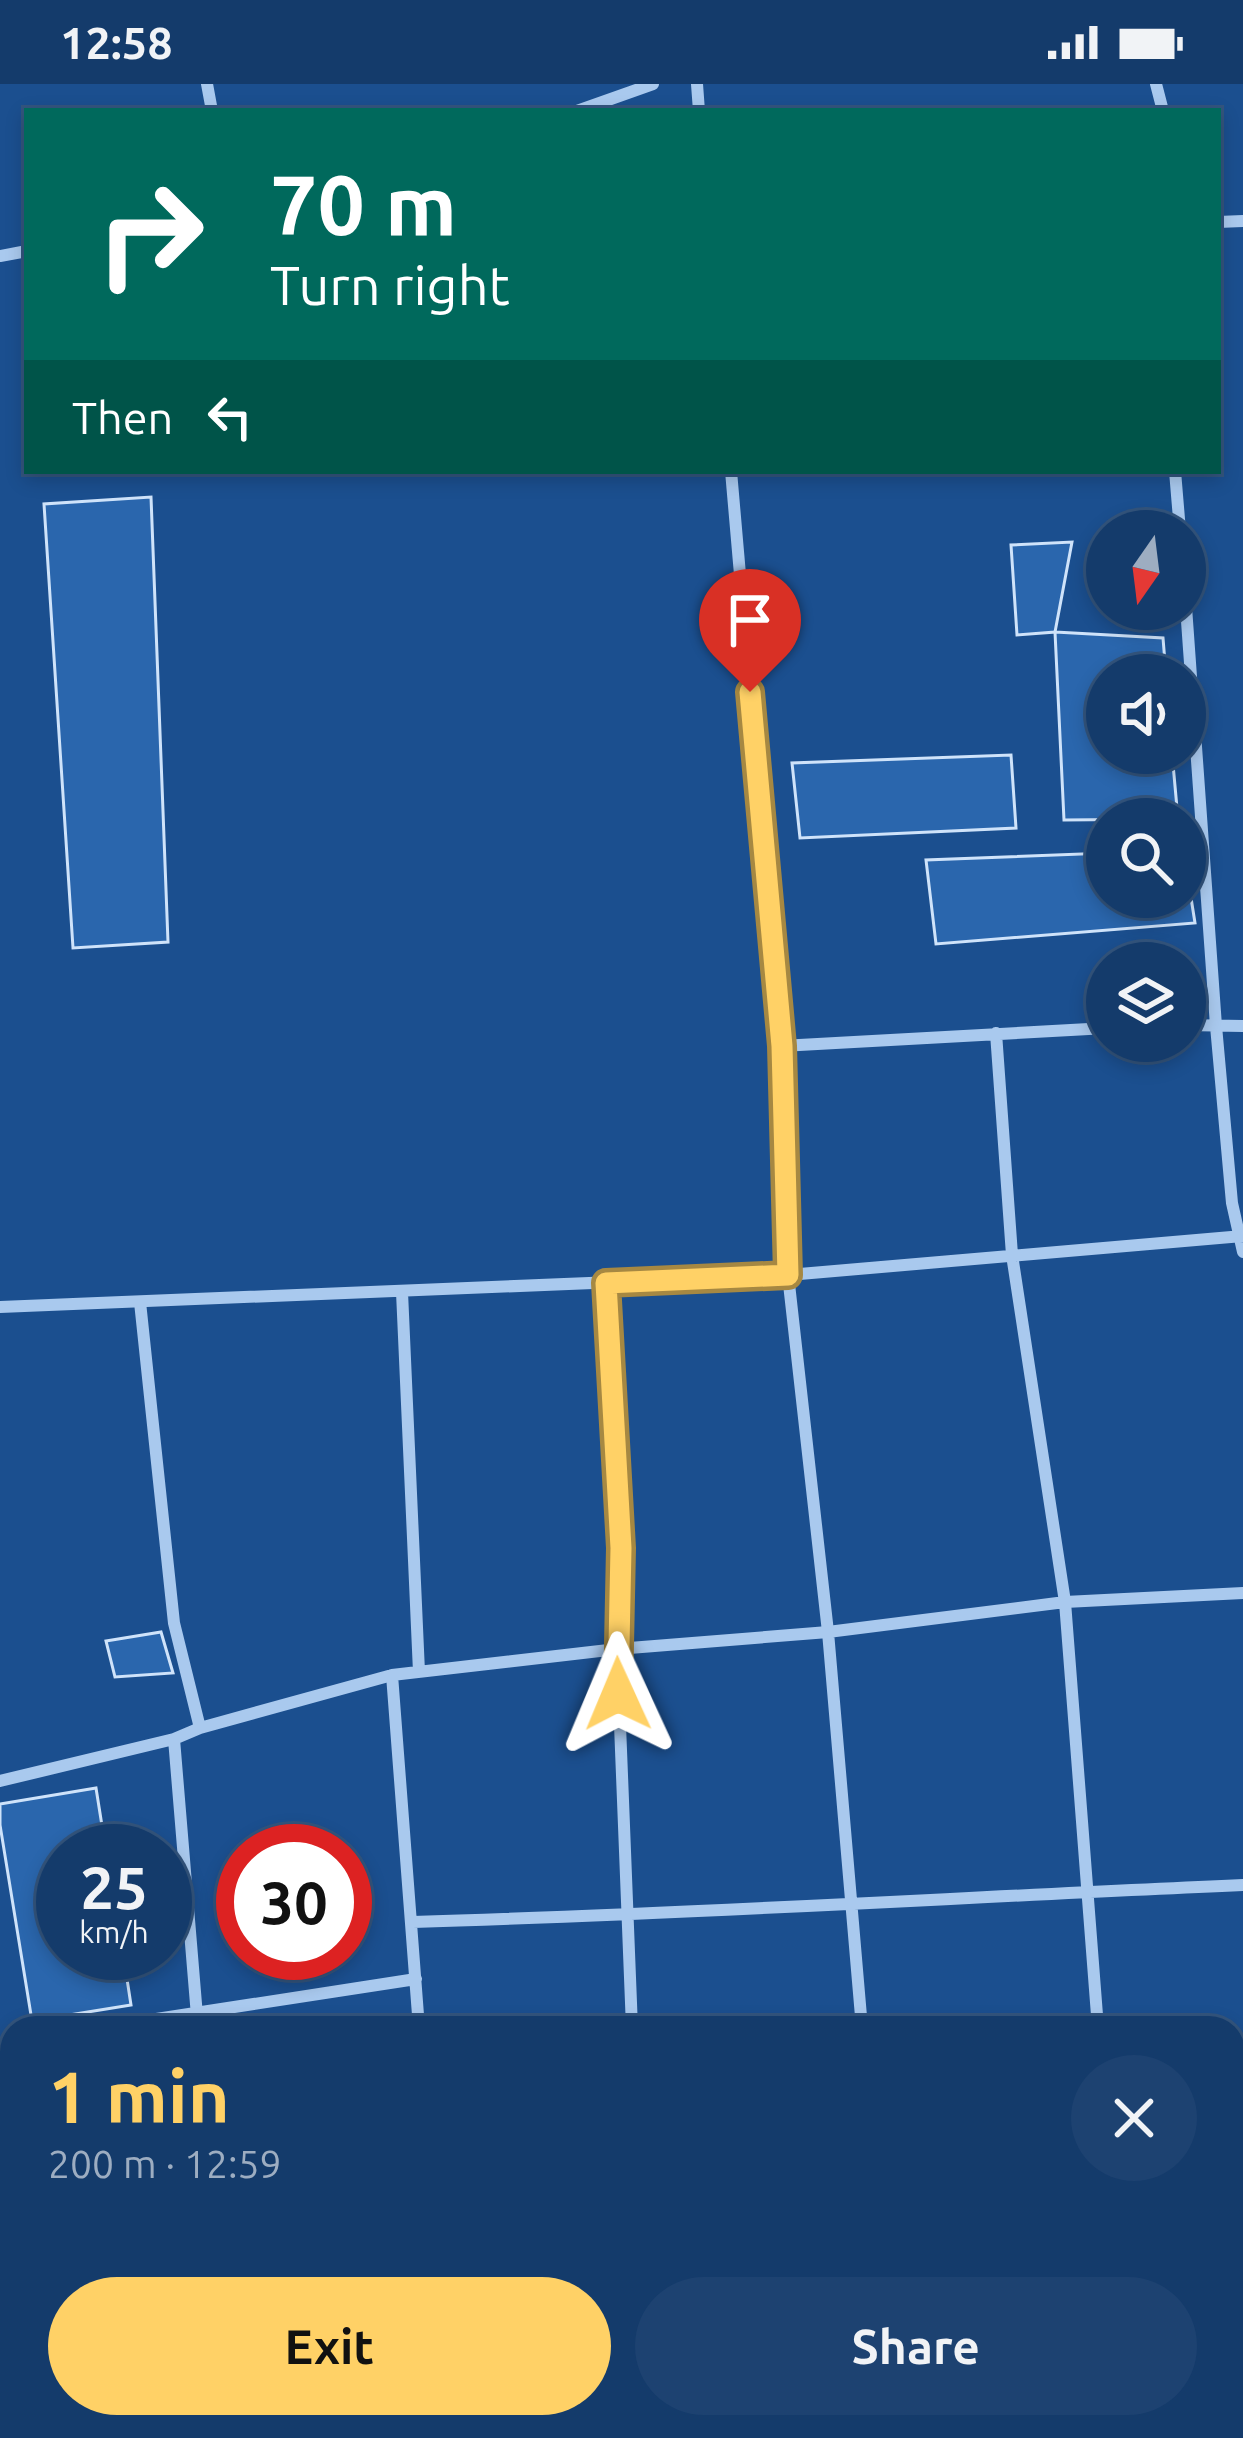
<!DOCTYPE html>
<meta charset="utf-8">
<style>
:root{--surface:#143b6b;--page:#1d4271;--text:#f1f3f6;--muted:#9dadc1;--line:#33557e;--accent:#ffd166}
body{margin:0;font-family:Ubuntu,sans-serif;background:var(--page);color:var(--text);height:100vh;display:flex;flex-direction:column;font-size:45px;white-space:nowrap}
*{box-sizing:border-box;margin:0}
p{font-size:39px;color:var(--muted)}
.icon{flex:none;width:66px;height:66px;fill:none;stroke:currentColor;stroke-width:2;stroke-linecap:round;stroke-linejoin:round}
.map{position:relative;flex:1;overflow:hidden}
.side{position:absolute;left:0px;top:1932px;width:1245px;height:423px;display:flex;flex-direction:column;background:var(--surface);border-radius:36px 36px 0 0;box-shadow:0 6px 18px #0003,0 0 0 3px var(--line)}
.side>*{flex:none}
.hud{position:absolute;left:24px;top:24px;width:1197px;height:366px;border-radius:0px;box-shadow:0 6px 18px #0003,0 0 0 3px var(--line);background:#00695c;color:#fff;overflow:hidden}
.needle{width:78px;rotate:194deg}
.buttons{position:absolute;left:1086px;top:426px;display:grid;gap:24px}
.buttons a{display:grid;place-items:center;width:120px;height:120px;border-radius:50%;background:var(--surface);box-shadow:0 6px 18px #0003,0 0 0 3px var(--line);font-size:60px}
.speed{position:absolute;left:36px;top:1740px;display:flex;gap:24px;font-size:60px;font-weight:700;text-align:center}
.speed>*{display:grid;place-content:center;width:156px;height:156px;border-radius:50%;background:var(--surface);box-shadow:0 6px 18px #0003,0 0 0 3px var(--line);line-height:1}
.speed small{font-size:30px;font-weight:400}
.speed .limit{border:18px solid #d22;background:#fff;color:#111}
.pin{position:absolute;display:grid;place-items:center;width:102px;height:102px;color:#fff;margin:-123px -51px;border-radius:50% 50% 50% 0;rotate:-45deg;box-shadow:0 0 12px #0007}
.pin .icon{rotate:45deg}
.me{position:absolute;width:132px;margin:-66px;rotate:359deg;stroke-linejoin:round;filter:drop-shadow(0 0 9px #0008)}
.turn{display:flex;align-items:center;gap:42px;height:252px;padding:0 48px;font-size:54px}
.turn .icon{width:156px;height:156px;stroke-width:2.5}
.turn b{display:block;font-size:84px;line-height:102px}
.then{display:flex;align-items:center;height:114px;padding:0 48px;background:#0003;gap:24px;font-size:45px}
.round{display:grid;place-items:center;flex:none;width:126px;height:126px;border-radius:63px;background:var(--page)}
.summary{display:flex;align-items:center;justify-content:space-between;height:204px;padding:0 48px}
h1{font-size:72px;font-weight:600;line-height:90px;color:var(--accent)}
.button{display:flex;gap:24px;margin-top:auto;padding:24px 48px}
.button a{flex:1;height:138px;border-radius:72px;background:var(--accent);color:#111;font-size:48px;font-weight:600;line-height:138px;text-align:center}
.button a+a{background:var(--page);color:var(--text)}
.status{display:flex;justify-content:space-between;align-items:center;height:84px;padding:0 60px;background:var(--surface);direction:ltr}
.status svg{height:33px;fill:currentColor}
.map>svg:first-child{display:block}
.building{fill:#2a66ad;stroke:#cfe3fa;stroke-width:3}
.lines{fill:none;stroke-linecap:round;stroke-linejoin:round}
.minor{stroke:#a9c9ee;stroke-width:12}
.route-casing{stroke:#a68842;stroke-width:30}
.route{stroke:#ffd166;stroke-width:21}
</style>
<div class="status"><b>12:58</b><svg viewBox="0 0 49 12"><path d="M0 12V9h3v3zM5 12V6h3v6zM10 12V3h3v9zM15 12V0h3v12zM26 1h20v11H26zM47 4h2v5h-2z"/></svg></div>
<div class="map">
<svg width="1243" height="2354" viewBox="0 0 1243 2354">
<rect width="100%" height="100%" fill="#1b4f8f"/>
<path class="building" d="M151 413 168 858 73 864 44 420Z
M1072 458 1055 548 1017 551 1011 461Z
M1055 548 1163 554 1166 591H1107V669H1172L1178 735 1064 736Z
M1011 671 1016 744 800 754 792 679Z
M1107 769V813H1185V776L1195 839 936 860 926 776Z
M161 1548 173 1589 115 1593 106 1557Z
M96 1704 106 1767H63V1869H123L131 1921 32 1937 0 1741V1720Z
M1233 2280 1243 2281V2353L1171 2343H1233Z
M869 2343H926V2354H869Z"/>
<g class="lines">
<path class="minor" d="M207 0 212 27
M697 0 699 27
M1156 0 1163 27
M577 27 653 0
M1218 138 1243 137
M0 172 27 167
M731 387 781 962 788 1191 828 1548 862 1944
M1175 387 1180 447
M1185 509 1216 942 1232 1119 1243 1168
M1185 941 1243 942
M996 949 1012 1171 1065 1518 1098 1944
M781 962 1107 944
M606 1199 621 1464 617 1565 632 1944
M402 1208 419 1588
M140 1218 174 1539 200 1644
M0 1223 788 1191 1243 1152
M392 1591 419 1944
M174 1655 198 1944
M0 1697 174 1655 200 1644 392 1591 617 1565 828 1548 1065 1518 1243 1509
M413 1838C690 1830 966 1813 1243 1801
M98 1944 416 1895
M0 1962 12 1959
M209 2343 210 2354
M443 2343 444 2354
M714 2354 715 2343"/>
</g>
<g class="lines">
<defs>
<path id="route" d="M618 1610 621 1464 606 1199 788 1191 782 962 750 608"/>
</defs>
<use href="#route" class="route-casing"/>
<use href="#route" class="route"/>
</g>
</svg>
<div class="buttons">
<a><svg class="needle" viewBox="-14 -14 28 28"><path d="M0-13l5 13h-10z" fill="#e53935"/><path d="M0 13l5-13h-10z" fill="#9dadc1"/></svg></a>
<a><svg class="icon" aria-label="sound" viewBox="0 0 24 24"><path d="M4 9h4l5-4v14l-5-4H4zM17 9q2 3 0 6"/></svg></a>
<a><svg class="icon" aria-label="search" viewBox="0 0 24 24"><circle cx="10" cy="10" r="6"/><path d="M15 15l6 6"/></svg></a>
<a><svg class="icon" aria-label="layers" viewBox="0 0 24 24"><path d="M12 4l9 5-9 5-9-5zM3 14l9 5 9-5"/></svg></a>
</div>
<div class="speed"><div>25<small>km/h</small></div><div class="limit">30</div></div>
<div class="pin" style="left:750px;top:608px;background:#d93025"><svg class="icon" aria-label="arrive" viewBox="0 0 24 24"><path d="M6 21V4h12l-3 4 3 4H6"/></svg></div>
<svg class="me" style="left:618px;top:1610px" viewBox="-20 -20 40 40"><path d="M0-17L14 15 0 8-14 15z" fill="#ffd166" stroke="#fff" stroke-width="4"/></svg>
<div class="hud">
<div class="turn"><svg class="icon" aria-label="right" viewBox="0 0 24 24"><path d="M7 20v-9h11M14 6l5 5-5 5"/></svg><div><b>70 m</b>Turn right</div></div>
<div class="then">Then<svg class="icon" aria-label="left" viewBox="0 0 24 24"><path d="M17 20v-9H6M10 6l-5 5 5 5"/></svg></div>
</div>
<section class="side">
<div class="summary"><div><h1>1 min</h1><p>200 m · 12:59</p></div><a class="round"><svg class="icon" aria-label="close" viewBox="0 0 24 24"><path d="M6 6l12 12M18 6L6 18"/></svg></a></div>
<div class="button"><a>Exit</a><a>Share</a></div>
</section>
</div>
